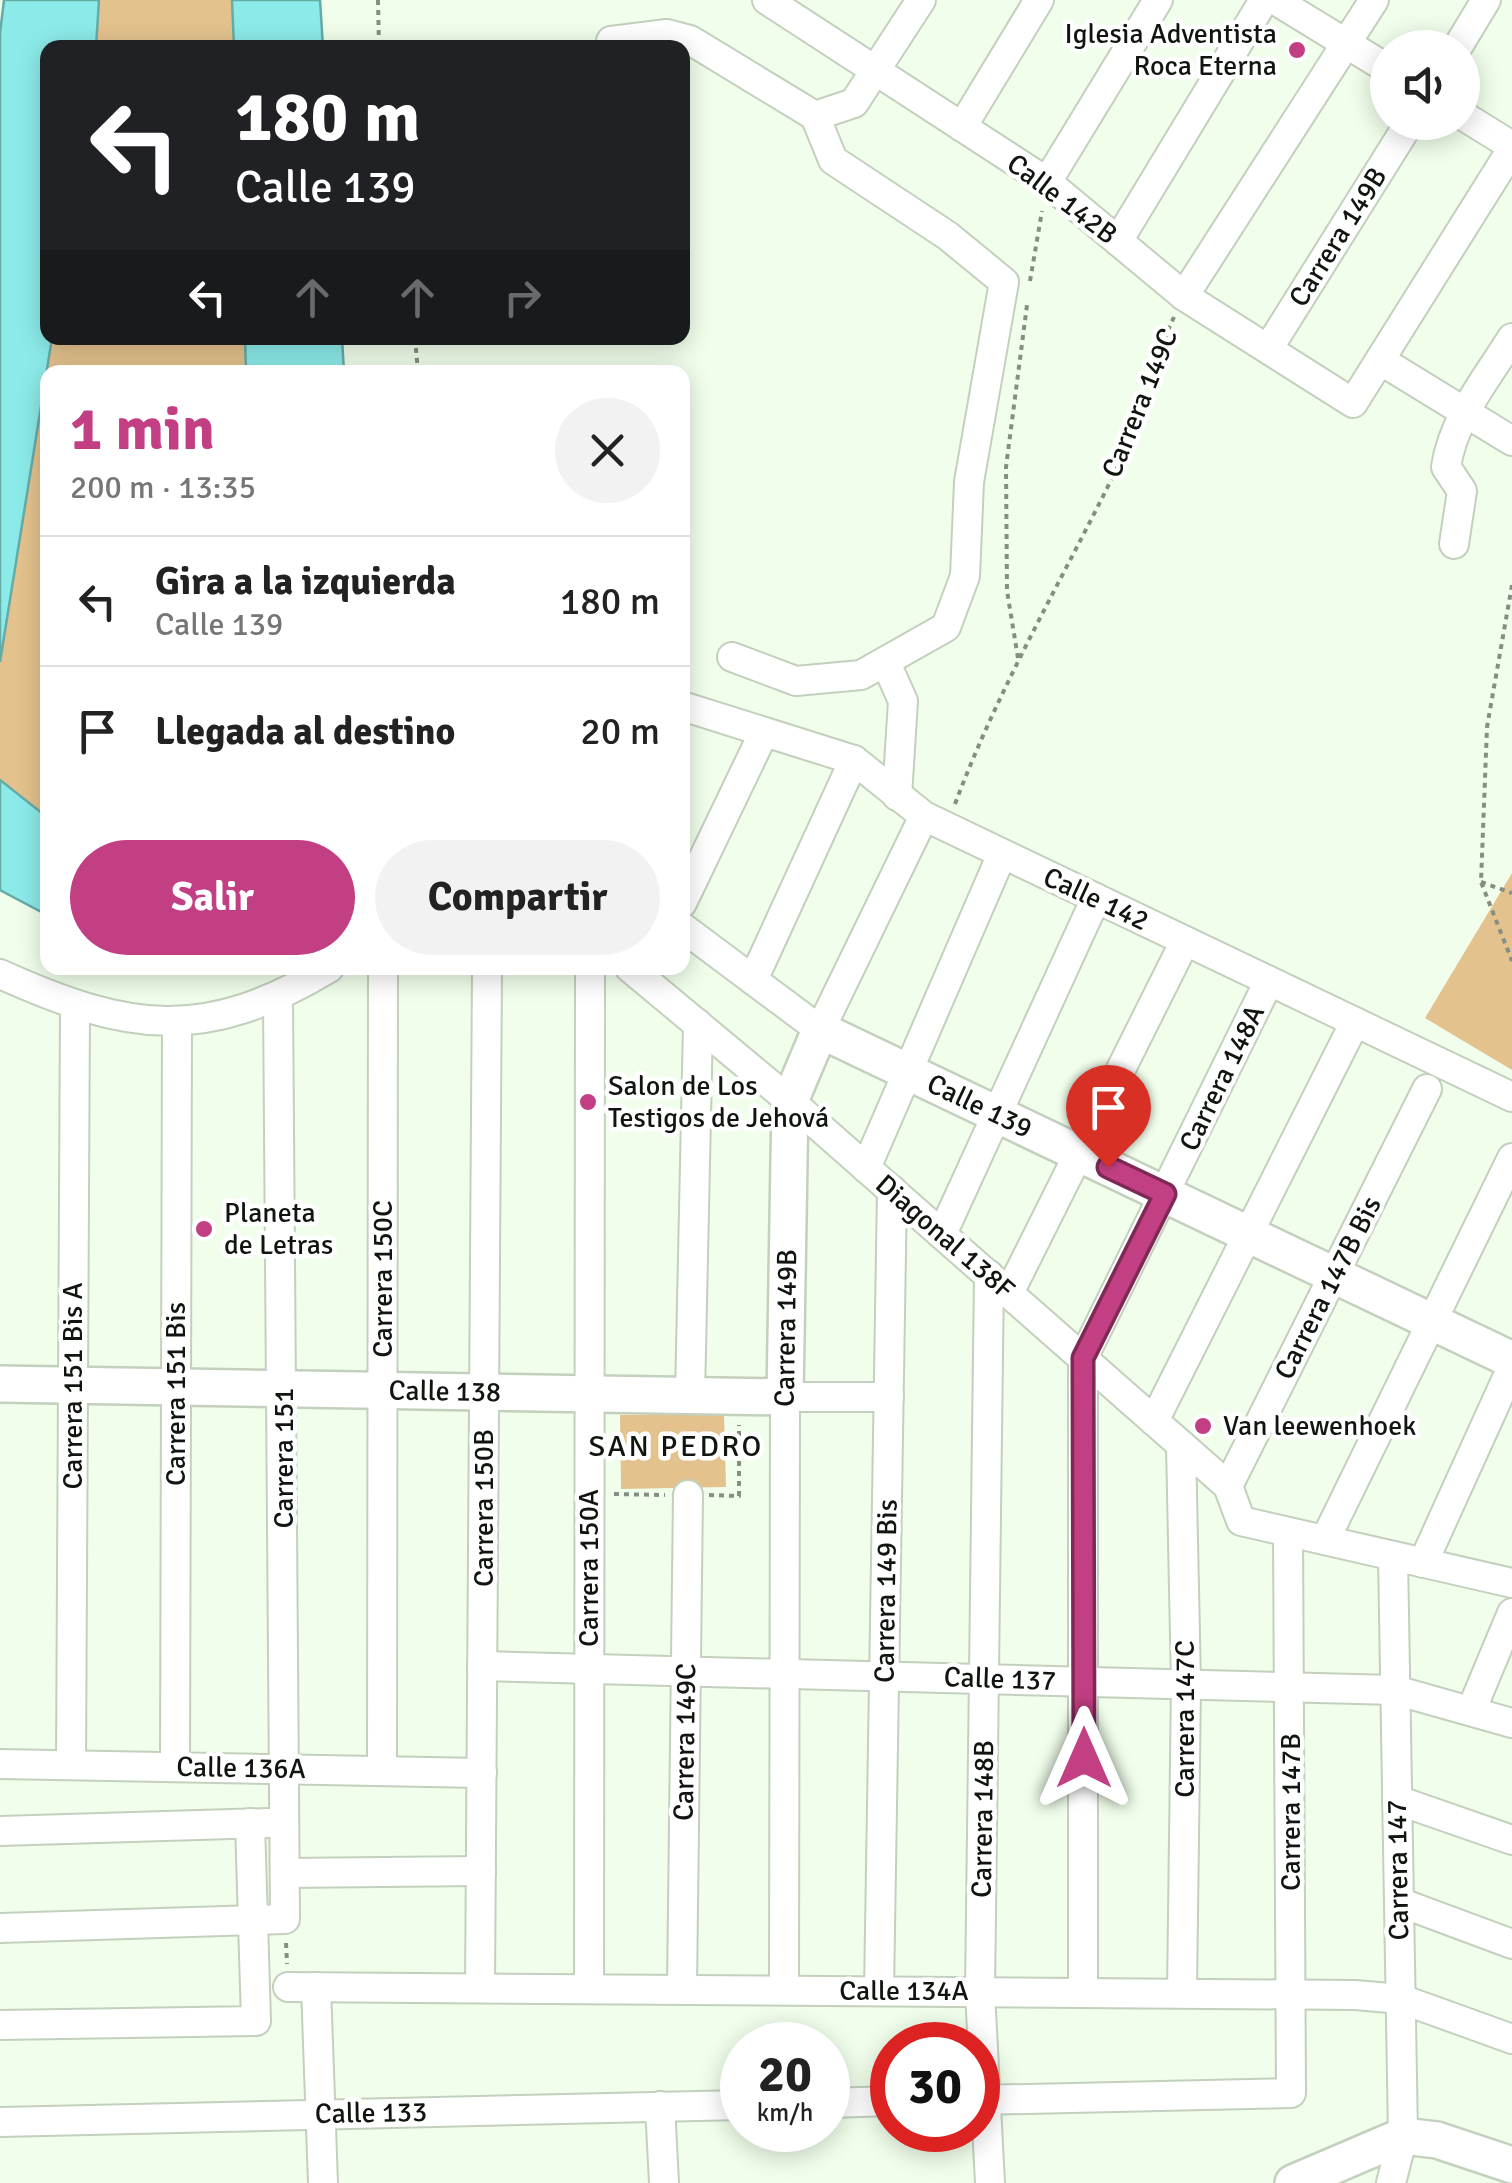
<!DOCTYPE html>
<html lang="es">
<meta charset="utf-8">
<style>
:root{--surface:#fff;--page:#f2f2f2;--text:#222;--muted:#767676;--line:#e0e0e0;--accent:#c23f83}
body{margin:0;font-family:Signika,sans-serif;background:var(--page);color:var(--text);height:100vh;display:flex;flex-direction:column;font-size:38px;white-space:nowrap}
*{box-sizing:border-box;margin:0}
p{font-size:32px;color:var(--muted)}
.icon{flex:none;width:55px;height:55px;fill:none;stroke:currentColor;stroke-width:2;stroke-linecap:round;stroke-linejoin:round}
.map{position:relative;flex:1;overflow:hidden}
.panel{position:absolute;left:40px;top:365px;width:650px;height:610px;display:flex;flex-direction:column;background:var(--surface);border-radius:20px;box-shadow:0 5px 25px #0003}
.panel>*{flex:none}
.banner{position:absolute;left:40px;top:40px;width:650px;height:305px;border-radius:20px;box-shadow:0 5px 25px #0003;background:#202124;color:#fff;overflow:hidden}
.tools{position:absolute;left:1370px;top:30px;display:grid;gap:20px}
.tools a{display:grid;place-items:center;width:110px;height:110px;border-radius:50%;background:var(--surface);box-shadow:0 5px 25px #0003;font-size:50px}
.speed{position:absolute;left:720px;top:2022px;display:flex;gap:20px;font-size:50px;font-weight:700;text-align:center}
.speed>*{display:grid;place-content:center;width:130px;height:130px;border-radius:50%;background:var(--surface);box-shadow:0 5px 25px #0003;line-height:1}
.speed small{font-size:25px;font-weight:400}
.speed .limit{border:15px solid #d22;background:#fff;color:#111}
.pin{position:absolute;display:grid;place-items:center;width:85px;height:85px;color:#fff;margin:-102px -42px;border-radius:50% 50% 50% 0;rotate:-45deg;box-shadow:0 0 10px #0007}
.pin .icon{rotate:45deg}
.me{position:absolute;width:110px;margin:-55px;rotate:0deg;stroke-linejoin:round;filter:drop-shadow(0 0 8px #0008)}
.turn{display:flex;align-items:center;gap:35px;height:210px;padding:0 30px;font-size:45px}
.turn .icon{width:130px;height:130px;stroke-width:2.5}
.turn b{display:block;font-size:70px;line-height:85px}
.lanes{display:flex;align-items:center;height:95px;padding:0 30px;background:#0003;justify-content:center;gap:50px;direction:ltr}
.lanes .off{opacity:.35}
.round{display:grid;place-items:center;flex:none;width:105px;height:105px;border-radius:52px;background:var(--page)}
.summary{display:flex;align-items:center;justify-content:space-between;height:170px;padding:0 30px}
h1{font-size:60px;font-weight:700;line-height:75px;color:var(--accent)}
.action{display:flex;gap:20px;margin-top:auto;padding:20px 30px}
.action a{flex:1;height:115px;border-radius:60px;background:var(--accent);color:#fff;font-size:40px;font-weight:700;line-height:115px;text-align:center}
.action a+a{background:var(--page);color:var(--text)}
ul{padding:0;list-style:none}
li{display:flex;align-items:center;gap:30px;height:130px;padding:0 30px;border-top:2px solid var(--line)}
li div{flex:1}
li b{display:block;font-size:38px}
li em{font-style:normal}
.map>svg:first-child{display:block}
.green{fill:#e3c28d}
.water{fill:#8cebe9;stroke:#67aba8;stroke-width:2.5}
.lines{fill:none;stroke-linecap:round;stroke-linejoin:round}
.minor-casing{stroke:#c3d0bd;stroke-width:32}
.major-casing{stroke:#c3d0bd;stroke-width:40}
.path{stroke:#858e82;stroke-width:4;stroke-dasharray:5 5;stroke-linecap:butt}
.minor{stroke:#fff;stroke-width:28}
.major{stroke:#fff;stroke-width:35}
.route-casing{stroke:#7e2955;stroke-width:25}
.route{stroke:#c23f83;stroke-width:18}
.poi-dot{fill:#c23f83;stroke:#fff;stroke-width:4}
.labels{text-anchor:middle;dominant-baseline:central;stroke-width:9;stroke-linejoin:round;paint-order:stroke}
.poi-label{font-size:28px;fill:#10150f;stroke:#fff;text-anchor:start}
.street-label{font-size:28px;fill:#10150f;stroke:#fff}
.neighbourhood-label{font-size:30px;letter-spacing:2.5px;fill:#10150f;stroke:#fff}
</style>
<div class="map">
<svg width="1512" height="2183" viewBox="0 0 1512 2183">
<rect width="100%" height="100%" fill="#f0feeb"/>
<path class="green" d="M99 0H232L234 47 96 48Z
M50 338H245L246 372H48L47 817 0 780V658Z
M1512 873V1070L1425 1018Z
M724 1413 726 1487 621 1489 620 1415Z"/>
<path class="water" d="M4 0H99L96 47 48 48V338H52L0 662V33Z
M232 0H320L323 47H234Z
M245 338H342L344 372H246Z
M0 780 47 817V915L0 890Z"/>
<g class="lines">
<defs>
<g id="minor">
<path d="M767 0 1047 182 1184 296 1353 403 1512 149"/>
<path d="M1275 0 1388 69"/>
<path d="M611 41 667 34 690 40 815 116 854 103 921 0"/>
<path d="M1457 48 1486 0"/>
<path d="M1462 115 1512 146"/>
<path d="M962 127 1039 0"/>
<path d="M1047 182 1158 0"/>
<path d="M1118 241 1264 0"/>
<path d="M1184 296 1374 0"/>
<path id="s1" d="M1268 349 1410 122"/>
<path d="M1380 360 1512 441"/>
<path d="M1454 544 1462 491 1446 467C1453 419 1487 378 1512 338"/>
<path d="M732 657 796 681 861 675 946 627 965 576 969 482 1004 282 948 236 833 160 815 116"/>
<path d="M886 663 903 701 897 796"/>
<path d="M682 706 854 760 924 816 1512 1097"/>
<path d="M682 903 764 732"/>
<path d="M682 927 820 1030 924 816"/>
<path d="M630 968 790 1101 1228 1486 1241 1521 1512 1583"/>
<path d="M0 974C129 1032 204 1043 329 968"/>
<path d="M753 980 854 760"/>
<path d="M866 1168 1002 854"/>
<path d="M942 1234 1096 898"/>
<path d="M989 1275 980 1992 990 2183"/>
<path d="M1009 1293 1185 941"/>
<path d="M690 1396 698 1024"/>
<path d="M1154 1421 1355 1022"/>
<path d="M1181 1445 1186 1684 1182 1993"/>
<path d="M1228 1486 1427 1089"/>
<path d="M1325 1540 1512 1158"/>
<path d="M1423 1563 1512 1367"/>
<path d="M482 1666 1395 1690 1512 1723"/>
<path d="M1471 1711 1512 1613"/>
<path d="M0 1764 482 1773"/>
<path d="M71 1765 75 1008"/>
<path d="M175 1767 177 1021"/>
<path d="M382 1771 383 968"/>
<path d="M1397 1800 1512 1840"/>
<path d="M0 1831 268 1823"/>
<path d="M285 1873 481 1871"/>
<path d="M1399 1902 1512 1944"/>
<path d="M0 1928 285 1919 278 998"/>
<path d="M288 1987 1355 1995 1401 1999 1512 2039"/>
<path d="M316 1987 323 2183"/>
<path d="M480 1988 487 968"/>
<path d="M589 1989 590 968"/>
<path d="M682 1990 688 1495"/>
<path d="M784 1990 785 1397H889"/>
<path d="M879 1991 892 1190"/>
<path d="M1083 1993V1358L1269 981"/>
<path d="M0 2025 256 2021 250 1823"/>
<path d="M978 2100 1291 2093 1288 1532"/>
<path d="M828 2103 892 2101"/>
<path d="M660 2106 664 2183"/>
<path d="M0 2122 742 2105"/>
<path d="M1391 2183 1403 2136 1393 1556"/>
</g>
<g id="major">
<path id="s2" d="M0 1384 785 1397 790 1101 820 1030 1512 1360"/>
<path d="M1293 2183 1403 2136 1437 2140 1512 2165"/>
</g>
</defs>
<use href="#minor" class="minor-casing"/>
<use href="#major" class="major-casing"/>
<path class="path" d="M378 0 379 48
M1030 281 1042 211
M415 338 418 372
M1512 585 1487 727 1481 882 1512 961
M1018 658 1007 591 1006 467 1027 305
M955 804C1000 684 1065 575 1121 460 1143 414 1152 363 1174 317
M1481 882 1512 893
M614 1494 665 1495
M709 1495 739 1496V1425
M286 1943 287 1964"/>
<use href="#minor" class="minor"/>
<use href="#major" class="major"/>
</g>
<g class="lines">
<defs>
<path id="route" d="M1084 1758 1083 1358 1165 1194 1108 1167"/>
</defs>
<use href="#route" class="route-casing"/>
<use href="#route" class="route"/>
</g>
<g class="poi-dot">
<circle cx="1297" cy="50" r="10"/>
<circle cx="588" cy="1102" r="10"/>
<circle cx="204" cy="1229" r="10"/>
<circle cx="1203" cy="1426" r="10"/>
</g>
<g class="labels">
<g class="poi-label">
<text x="1277" y="34" text-anchor="end">Iglesia Adventista<tspan x="1277" dy="32">Roca Eterna</tspan></text>
<text x="608" y="1086">Salon de Los<tspan x="608" dy="32">Testigos de Jehová</tspan></text>
<text x="224" y="1213">Planeta<tspan x="224" dy="32">de Letras</tspan></text>
<text x="1223" y="1426">Van leewenhoek</text>
</g>
<g class="street-label">
<text transform="translate(1062 199) rotate(37)">Calle 142B</text>
<text stroke="none"><textPath href="#s1" startOffset="132">Carrera 149B</textPath></text>
<text transform="translate(1140 403) rotate(-68)">Carrera 149C</text>
<text transform="translate(1096 899) rotate(25)">Calle 142</text>
<text transform="translate(1222 1078) rotate(-64)">Carrera 148A</text>
<text stroke="none"><textPath href="#s2" startOffset="1335">Calle 139</textPath></text>
<text transform="translate(945 1237) rotate(41)">Diagonal 138F</text>
<text transform="translate(383 1279) rotate(-90)">Carrera 150C</text>
<text transform="translate(1328 1288) rotate(-63)">Carrera 147B Bis</text>
<text transform="translate(786 1328) rotate(-89)">Carrera 149B</text>
<text transform="translate(73 1386) rotate(-90)">Carrera 151 Bis A</text>
<text stroke="none"><textPath href="#s2" startOffset="445">Calle 138</textPath></text>
<text transform="translate(176 1394) rotate(-90)">Carrera 151 Bis</text>
<text transform="translate(284 1458) rotate(-90)">Carrera 151</text>
<text transform="translate(484 1508) rotate(-90)">Carrera 150B</text>
<text transform="translate(589 1568) rotate(-90)">Carrera 150A</text>
<text transform="translate(886 1591) rotate(-89)">Carrera 149 Bis</text>
<text transform="translate(1000 1679) rotate(2)">Calle 137</text>
<text transform="translate(1185 1719) rotate(-90)">Carrera 147C</text>
<text transform="translate(685 1742) rotate(-89)">Carrera 149C</text>
<text transform="translate(241 1768) rotate(1)">Calle 136A</text>
<text transform="translate(1291 1812) rotate(-90)">Carrera 147B</text>
<text transform="translate(983 1819) rotate(-89)">Carrera 148B</text>
<text transform="translate(1398 1870) rotate(-91)">Carrera 147</text>
<text x="904" y="1991">Calle 134A</text>
<text transform="translate(371 2113) rotate(-1)">Calle 133</text>
</g>
<g class="neighbourhood-label">
<text x="676" y="1446">SAN PEDRO</text>
</g>
</g>
</svg>
<div class="tools">
<a><svg class="icon" aria-label="sound" viewBox="0 0 24 24"><path d="M4 9h4l5-4v14l-5-4H4zM17 9q2 3 0 6"/></svg></a>
</div>
<div class="speed"><div>20<small>km/h</small></div><div class="limit">30</div></div>
<div class="pin" style="left:1108px;top:1167px;background:#d93025"><svg class="icon" aria-label="arrive" viewBox="0 0 24 24"><path d="M6 21V4h12l-3 4 3 4H6"/></svg></div>
<svg class="me" style="left:1084px;top:1758px" viewBox="-20 -20 40 40"><path d="M0-17L14 15 0 8-14 15z" fill="#c23f83" stroke="#fff" stroke-width="4"/></svg>
<div class="banner">
<div class="turn"><svg class="icon" aria-label="left" viewBox="0 0 24 24"><path d="M17 20v-9H6M10 6l-5 5 5 5"/></svg><div><b>180 m</b>Calle 139</div></div>
<div class="lanes"><svg class="icon" aria-label="left" viewBox="0 0 24 24"><path d="M17 20v-9H6M10 6l-5 5 5 5"/></svg><svg class="icon off" aria-label="ahead" viewBox="0 0 24 24"><path d="M12 20V5M6 11l6-6 6 6"/></svg><svg class="icon off" aria-label="ahead" viewBox="0 0 24 24"><path d="M12 20V5M6 11l6-6 6 6"/></svg><svg class="icon off" aria-label="right" viewBox="0 0 24 24"><path d="M7 20v-9h11M14 6l5 5-5 5"/></svg></div>
</div>
<section class="panel">
<div class="summary"><div><h1>1 min</h1><p>200 m · 13:35</p></div><a class="round"><svg class="icon" aria-label="close" viewBox="0 0 24 24"><path d="M6 6l12 12M18 6L6 18"/></svg></a></div>
<ul>
<li><svg class="icon" aria-label="left" viewBox="0 0 24 24"><path d="M17 20v-9H6M10 6l-5 5 5 5"/></svg><div><b>Gira a la izquierda</b><p>Calle 139</p></div><em>180 m</em></li>
<li><svg class="icon" aria-label="arrive" viewBox="0 0 24 24"><path d="M6 21V4h12l-3 4 3 4H6"/></svg><div><b>Llegada al destino</b></div><em>20 m</em></li>
</ul>
<div class="action"><a>Salir</a><a>Compartir</a></div>
</section>
</div>
